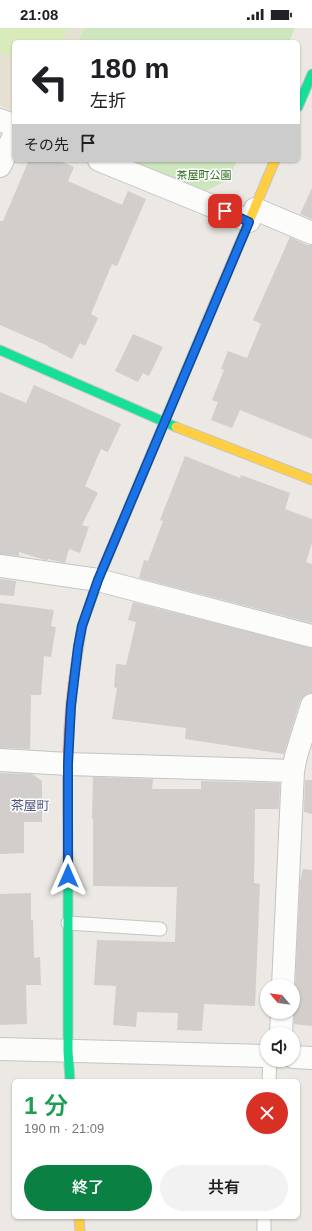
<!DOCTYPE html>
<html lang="ja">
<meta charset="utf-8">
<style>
:root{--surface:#fff;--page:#f2f2f2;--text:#202124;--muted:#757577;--accent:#0b8043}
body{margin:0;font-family:Helvetica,"Noto Sans JP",sans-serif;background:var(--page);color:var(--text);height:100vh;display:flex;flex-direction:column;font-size:15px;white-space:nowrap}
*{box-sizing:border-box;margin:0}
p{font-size:13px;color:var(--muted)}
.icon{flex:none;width:22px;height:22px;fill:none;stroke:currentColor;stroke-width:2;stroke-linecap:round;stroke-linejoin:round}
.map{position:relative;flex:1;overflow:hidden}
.panel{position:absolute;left:12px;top:1051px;width:288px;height:140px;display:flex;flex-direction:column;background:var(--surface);border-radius:6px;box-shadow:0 1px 3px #0004}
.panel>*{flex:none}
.guide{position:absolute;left:12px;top:12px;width:288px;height:122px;border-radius:6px;box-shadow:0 1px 3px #0004;background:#fff;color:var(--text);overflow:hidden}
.needle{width:26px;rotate:299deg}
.controls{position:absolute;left:260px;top:951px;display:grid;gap:8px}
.controls a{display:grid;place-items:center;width:40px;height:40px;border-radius:50%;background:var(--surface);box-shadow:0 1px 3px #0004;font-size:20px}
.pin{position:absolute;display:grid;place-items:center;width:34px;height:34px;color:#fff;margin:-17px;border-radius:8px;box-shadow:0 2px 6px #0006}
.me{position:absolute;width:44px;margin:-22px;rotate:0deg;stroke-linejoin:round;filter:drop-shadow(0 0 3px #0008)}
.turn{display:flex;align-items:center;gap:14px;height:84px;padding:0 12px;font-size:18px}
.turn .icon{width:52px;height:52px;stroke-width:2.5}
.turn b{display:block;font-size:28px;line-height:34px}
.then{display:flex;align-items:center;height:38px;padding:0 12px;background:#0003;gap:8px;font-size:15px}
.round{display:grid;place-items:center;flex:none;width:42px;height:42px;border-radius:21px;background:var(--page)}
.summary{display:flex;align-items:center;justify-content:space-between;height:68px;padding:0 12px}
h1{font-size:24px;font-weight:600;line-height:30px;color:#1e9e55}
.primary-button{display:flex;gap:8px;margin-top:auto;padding:8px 12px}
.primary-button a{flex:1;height:46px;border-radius:24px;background:var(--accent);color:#fff;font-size:16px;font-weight:600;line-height:46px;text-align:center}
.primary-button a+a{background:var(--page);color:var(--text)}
.status{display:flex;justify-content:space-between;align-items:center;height:28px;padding:0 20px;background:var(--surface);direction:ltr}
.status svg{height:11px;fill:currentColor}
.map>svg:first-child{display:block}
.education{fill:#e6e0d3}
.green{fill:#cee6be}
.pitch{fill:#d9eabb}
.building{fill:#d1cecb}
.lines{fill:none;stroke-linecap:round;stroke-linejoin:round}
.lane-casing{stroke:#c5c4c5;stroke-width:15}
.street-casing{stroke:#c5c4c5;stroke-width:24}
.fast-casing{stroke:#c5c4c5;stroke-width:11}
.slow-casing{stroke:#c5c4c5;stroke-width:11}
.jam-casing{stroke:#c5c4c5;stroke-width:11}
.lane{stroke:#fcfcfb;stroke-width:13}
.street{stroke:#fcfcfb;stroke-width:22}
.fast{stroke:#16e098;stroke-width:9}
.slow{stroke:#ffcf43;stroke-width:9}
.jam{stroke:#f24e42;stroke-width:9}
.route-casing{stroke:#114b97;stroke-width:10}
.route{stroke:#1a73e8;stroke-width:7}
.labels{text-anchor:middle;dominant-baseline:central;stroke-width:3;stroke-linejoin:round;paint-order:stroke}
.park-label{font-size:11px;fill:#2c6e1b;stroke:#fff}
.quarter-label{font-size:13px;fill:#4d5680;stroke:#fff}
</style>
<div class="status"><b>21:08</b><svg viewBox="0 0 49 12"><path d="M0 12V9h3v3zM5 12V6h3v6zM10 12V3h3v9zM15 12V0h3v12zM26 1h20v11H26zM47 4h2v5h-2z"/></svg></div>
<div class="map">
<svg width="312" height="1203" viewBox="0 0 312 1203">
<rect width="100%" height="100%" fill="#ece8e4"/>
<path class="education" d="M0 0H84L78 14H14V83L0 78Z"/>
<path class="green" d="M84 0H295L289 14H78Z
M130 132H237L228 152 204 164Z"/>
<path class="pitch" d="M0 0H69L62 14H14V30L0 24Z"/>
<path class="building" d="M29 132H57L74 139 68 153 122 177 128 163 146 171 117 238 112 236 91 286 98 290 85 318 80 315 72 331 48 319V318L0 297V193H3Z
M312 160V191L300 186Z
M290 209 307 217H312V411L240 382 232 400 211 392 218 374 212 372 224 342 221 341 228 323 247 330 261 296 253 292Z
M133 306 163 319 149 348 143 345 138 354 115 343Z
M34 357 121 396 108 424 101 421 85 458 98 465 82 497 89 499 80 525 69 521 65 535 48 531 47 532H45L19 524V528L0 526V364L26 375Z
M185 428 240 450 241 447 290 465 285 481 312 491V515L306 534 312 536V595L139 550 144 532 148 533 163 493 160 492Z
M0 551 16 553 14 568 0 567Z
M133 574 312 620V665H309L304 668 300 673 284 726 185 711 186 700 112 691 117 660 114 659 116 636 126 637 136 594 128 592Z
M0 575 54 582 51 598 56 599 51 629 44 628 41 667H31L30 721 0 720Z
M0 745 32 746 42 753V794H24V825L0 826Z
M93 749 153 751 152 761H201V753L280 755 279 781H255L254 855 260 856 255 978 204 976 202 1003 177 1002 178 985 137 984 136 999 113 997 116 958 94 957 97 912 175 914 177 859 93 858V791H92Z
M305 752H312V786L304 784Z
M303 841 312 842V998L294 996V985L293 978V965L295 959 300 853Z
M31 865V892H33L34 930 40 929 41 957H26L27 996 0 997V866Z"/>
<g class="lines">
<defs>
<path id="lane" d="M68 895 160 901
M269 1053 270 1032
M264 1203V1189"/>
<path id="street" d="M0 92 14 97
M99 132 249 193
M0 138 14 107
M255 181 312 205
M0 538 98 552 312 608
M0 732 68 736 293 743
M283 958 293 743 296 728 312 677
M281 1006 282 984
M0 1021 267 1028
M293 1029 312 1030"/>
<path id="fast" d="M298 79 312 46
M0 322 176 399
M76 636 82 598 98 552 206 295
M68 852V1023L70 1053"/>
<path id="slow" d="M206 295 275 132
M176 399 312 452
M79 1189 80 1203"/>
<path id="jam" d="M68 852C68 780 64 707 76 636"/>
</defs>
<use href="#lane" class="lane-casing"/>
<use href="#street" class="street-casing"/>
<use href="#fast" class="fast-casing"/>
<use href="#slow" class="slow-casing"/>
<use href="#jam" class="jam-casing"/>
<use href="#lane" class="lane"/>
<use href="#street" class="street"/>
<use href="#fast" class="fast"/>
<use href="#slow" class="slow"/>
<use href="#jam" class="jam"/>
</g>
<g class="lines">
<defs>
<path id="route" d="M68 848V736L71 678 78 619 82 598 98 552 249 194 225 183"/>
</defs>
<use href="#route" class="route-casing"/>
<use href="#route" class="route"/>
</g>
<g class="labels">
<g class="park-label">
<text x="204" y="147">茶屋町公園</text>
</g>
<g class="quarter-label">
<text x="30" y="777">茶屋町</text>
</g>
</g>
</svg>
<div class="controls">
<a><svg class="needle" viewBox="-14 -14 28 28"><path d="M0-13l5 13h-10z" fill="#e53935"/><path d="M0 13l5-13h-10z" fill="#757577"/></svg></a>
<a><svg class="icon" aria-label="sound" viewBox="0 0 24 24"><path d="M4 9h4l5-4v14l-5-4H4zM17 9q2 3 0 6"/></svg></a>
</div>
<div class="pin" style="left:225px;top:183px;background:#d93025"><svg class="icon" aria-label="arrive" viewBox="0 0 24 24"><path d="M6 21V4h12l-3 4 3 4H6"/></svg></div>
<svg class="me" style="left:68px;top:848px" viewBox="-20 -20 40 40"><path d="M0-17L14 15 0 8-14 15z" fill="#1a73e8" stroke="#fff" stroke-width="4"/></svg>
<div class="guide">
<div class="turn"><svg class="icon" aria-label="left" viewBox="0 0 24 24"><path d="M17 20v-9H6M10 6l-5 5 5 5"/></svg><div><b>180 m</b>左折</div></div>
<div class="then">その先<svg class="icon" aria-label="arrive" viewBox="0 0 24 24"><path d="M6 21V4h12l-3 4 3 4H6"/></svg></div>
</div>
<section class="panel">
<div class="summary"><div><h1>1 分</h1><p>190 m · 21:09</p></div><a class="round" style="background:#d93025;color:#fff"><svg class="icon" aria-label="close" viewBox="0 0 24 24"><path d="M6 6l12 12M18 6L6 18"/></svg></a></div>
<div class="primary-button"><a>終了</a><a>共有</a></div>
</section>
</div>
